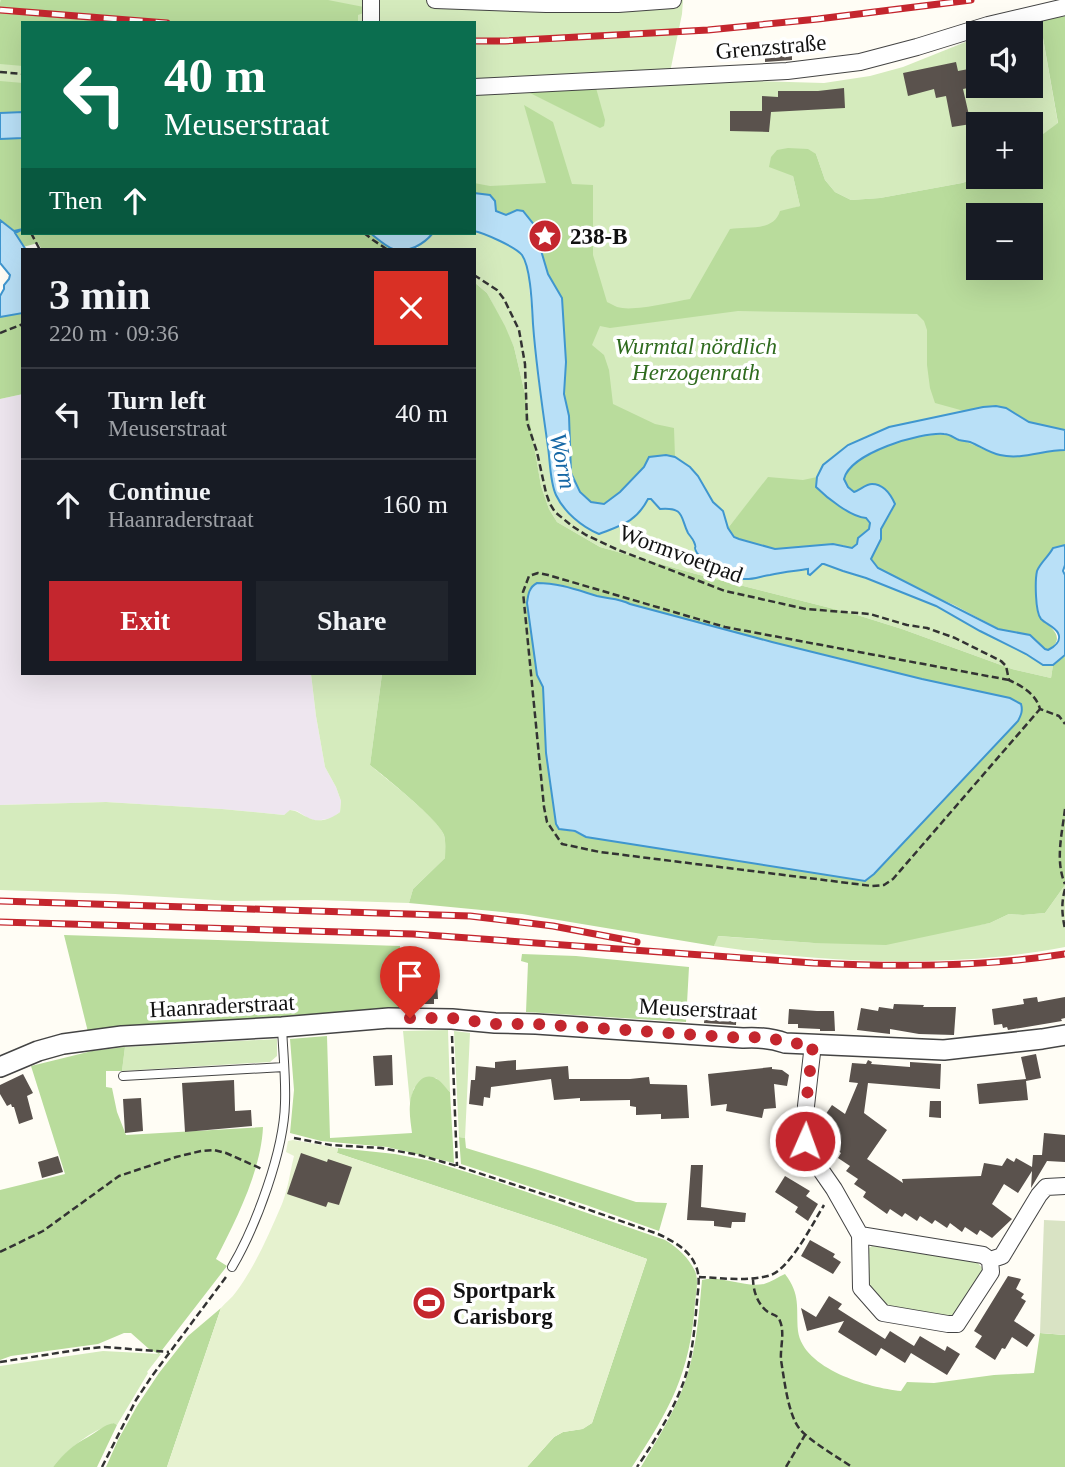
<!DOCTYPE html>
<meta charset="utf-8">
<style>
:root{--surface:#171b24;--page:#20242c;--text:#f1f3f6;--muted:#9ea1a6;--line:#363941;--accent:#c4262e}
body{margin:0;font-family:Georgia,serif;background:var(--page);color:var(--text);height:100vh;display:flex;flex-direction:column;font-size:26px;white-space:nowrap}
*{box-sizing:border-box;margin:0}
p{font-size:23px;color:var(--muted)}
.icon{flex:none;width:38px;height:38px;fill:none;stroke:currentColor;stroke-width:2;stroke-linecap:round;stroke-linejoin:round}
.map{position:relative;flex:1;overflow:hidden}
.side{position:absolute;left:21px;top:248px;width:455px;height:427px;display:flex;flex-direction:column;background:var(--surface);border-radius:0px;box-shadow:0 7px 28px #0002}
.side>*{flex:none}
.hud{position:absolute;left:21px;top:21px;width:455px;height:214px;border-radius:0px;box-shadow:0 7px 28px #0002;background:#0b6e4f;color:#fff;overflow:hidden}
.tools{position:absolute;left:966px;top:21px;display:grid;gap:14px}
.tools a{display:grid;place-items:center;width:77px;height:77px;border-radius:0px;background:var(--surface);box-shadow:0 7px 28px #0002;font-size:35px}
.pin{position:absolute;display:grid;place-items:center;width:60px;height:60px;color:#fff;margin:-72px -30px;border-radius:50% 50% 50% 0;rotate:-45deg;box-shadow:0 0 7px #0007}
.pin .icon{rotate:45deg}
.me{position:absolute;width:77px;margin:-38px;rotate:2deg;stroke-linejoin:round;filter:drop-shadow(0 0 5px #0008)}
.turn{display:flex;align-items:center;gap:24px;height:147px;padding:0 28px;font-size:32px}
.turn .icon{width:91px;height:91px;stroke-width:2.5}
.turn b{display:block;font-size:49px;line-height:60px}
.then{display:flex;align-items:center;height:66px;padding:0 28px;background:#0003;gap:14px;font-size:26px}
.round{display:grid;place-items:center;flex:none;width:74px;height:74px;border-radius:0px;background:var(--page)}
.headline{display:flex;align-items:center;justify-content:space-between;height:119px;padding:0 28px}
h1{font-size:42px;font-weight:700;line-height:52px}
.button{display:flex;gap:14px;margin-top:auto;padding:14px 28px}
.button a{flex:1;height:80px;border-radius:0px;background:var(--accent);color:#fff;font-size:28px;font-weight:700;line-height:80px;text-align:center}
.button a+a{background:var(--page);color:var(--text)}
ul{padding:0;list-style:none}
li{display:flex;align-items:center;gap:21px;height:91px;padding:0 28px;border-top:2px solid var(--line)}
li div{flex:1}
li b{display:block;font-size:26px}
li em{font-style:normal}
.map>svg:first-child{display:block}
.industrial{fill:#eee6ef}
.green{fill:#d5ebbd;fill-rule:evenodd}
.forest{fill:#b9dc9c;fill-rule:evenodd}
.cemetery{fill:#d9e3c4}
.pitch{fill:#e6f2cf}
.water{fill:#b9e0f7;stroke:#3f96cf;stroke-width:2}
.building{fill:#5a524d}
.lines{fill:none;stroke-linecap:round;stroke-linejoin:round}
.service-casing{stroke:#444;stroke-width:10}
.minor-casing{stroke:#444;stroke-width:18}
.tertiary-casing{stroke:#444;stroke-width:22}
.path{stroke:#333;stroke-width:2.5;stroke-dasharray:7 3.5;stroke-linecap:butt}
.service{stroke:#fff;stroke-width:8}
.minor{stroke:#fff;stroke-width:16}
.tertiary{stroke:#fff;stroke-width:19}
.rail-casing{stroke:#c4262e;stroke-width:7}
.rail{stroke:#fff;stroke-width:4.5;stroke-dasharray:13;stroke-linecap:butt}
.route{stroke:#c4262e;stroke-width:12;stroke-dasharray:0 21.6}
.labels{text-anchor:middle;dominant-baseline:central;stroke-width:7;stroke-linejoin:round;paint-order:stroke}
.street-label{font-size:23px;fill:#111;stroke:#fff}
.poi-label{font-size:23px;font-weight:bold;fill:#111;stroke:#fff;text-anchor:start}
.park-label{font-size:23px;font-style:italic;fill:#2f6b1f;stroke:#fff}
.water-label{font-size:24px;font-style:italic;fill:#1768a6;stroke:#fff}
</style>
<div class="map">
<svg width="1065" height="1467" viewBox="0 0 1065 1467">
<rect width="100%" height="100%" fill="#fffdf5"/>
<path class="industrial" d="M23 394V674H311L316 716 325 767 336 787 341 801 340 812 332 818 316 821 308 818 297 811 291 810 284 815 222 809 106 802 0 805V399Z"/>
<path class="green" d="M0 0H683L682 14 668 82 724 80 824 83 870 76 903 67 978 37V86H1031V33H987L1002 28 1040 21 1058 124 1031 143V124H978V177H981L962 183 880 198 851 200 835 192 825 180 816 154 793 176 800 206 794 208 795 230 1065 291V521L754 496 728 528 723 511 713 502 683 516 689 535 694 542 695 549 704 560 718 567H723L729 573 743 579H753L766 575 809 569 808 574 822 564 866 578 936 606 980 631 1026 654 1043 665H1053L1051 678 1012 669 902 629 854 614 696 574 600 547 557 522 549 509 541 486 526 398 514 347 487 293 474 282V250H419L417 246 429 238 393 233H474V23H23V129L0 134ZM529 285 578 521 548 446 538 378Z
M311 674H382L370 765C384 777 440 820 444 835 446 842 445 851 445 858L413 889 409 903 316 900 231 901 115 894 0 890V805L106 802 222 809 284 815 290 810C298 811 300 814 307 817 318 824 331 819 340 812L341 801 336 787 325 767 316 716Z
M1065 885V947C952 969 827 963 714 946L717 936 814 943 960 928 990 923 1009 914 1023 915 1045 913Z
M448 1030 450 1092 436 1078 414 1088 410 1103 403 1031Z
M454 1031 470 1033 465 1138 459 1137Z
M277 1039V1056L270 1062 122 1071 125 1047Z
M872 1246 977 1262 983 1269V1273L954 1318 888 1309 867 1289 866 1250Z
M103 1351 161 1354 147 1372 148 1373 117 1425 114 1423C90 1432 69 1447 53 1467H0V1366Z"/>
<path class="forest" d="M1 0H328L374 9 358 15V23H23V66L0 64V3Z
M1065 16V430L1029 422 1006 408 983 407 964 411 935 403 930 388 927 365V330L924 321 917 314 738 311 610 328 600 326 592 345 604 355 609 370 613 404 655 424 674 428 675 457 666 455 644 467 620 492 603 504 591 502 580 492 571 473 569 416 564 394 566 362 562 298 548 274 540 247 539 231 517 210 506 215 496 211 495 201 491 195 474 193V183L490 186 546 183 524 105 553 122 572 184 593 185V255L607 302C609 303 615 306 617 307 633 312 672 302 690 299L730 229C747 226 774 232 780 211L800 206 793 176 769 167 771 157 777 150 788 148 808 149 816 154 825 180 835 192 851 200 880 198 962 183 981 177H1031V143L1058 123 1040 21ZM978 215H1031V268H978Z
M0 81 23 83V112L0 113Z
M596 88 605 120 604 126 600 128 526 91Z
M23 138V229L14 231 0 220V139Z
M23 230V233H370L392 249 402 250H42L38 243 23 247 15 233Z
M474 282 487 293 505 326 514 347 526 398 541 486 549 509 557 522 600 547 696 574 854 614 902 629 1012 669 1051 678 1053 665 1065 655V885L1045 913 1023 915 1009 914 990 923 886 945 814 943 718 936 714 946 522 914 409 903 413 889 445 858C445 851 446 842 444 835 440 821 384 776 370 765L382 674H474ZM537 583C559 583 577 590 597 596 609 599 619 598 630 604L772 642 922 679 1010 698 1021 704 1022 710 586 837 575 832 559 829 546 753 543 687 537 675 528 595 530 588Z
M23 313V394L0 399V317Z
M945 434C963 439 979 449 997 454 1011 458 1048 450 1065 450V545L1056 548 1041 619C1054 629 1065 638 1049 650L1045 649 1030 635 999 629 954 605 911 586 878 568 871 559 881 539V529L892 511C888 501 885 482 871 484 865 485 860 490 854 492 822 474 875 450 891 444 908 438 927 435 945 434Z
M768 477 803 480 817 477 816 487C827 498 851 517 866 518L870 523 869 529 858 538 857 544 852 549 842 545 775 549 739 539 734 537 728 528Z
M64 935 400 946 401 1010 88 1032Z
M522 954 576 956 689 967 686 1022 526 1012 528 963 521 961Z
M327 1036 330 1138 412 1133C411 1124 409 1114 410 1104 411 1091 421 1069 437 1079 442 1082 446 1088 450 1092L454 1163 387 1147 321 1141 290 1133 294 1090 290 1039Z
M125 1047 122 1071H106V1087L112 1088 117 1112 126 1135 263 1127C261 1171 236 1220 216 1259L227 1266 159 1354 149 1349 131 1333H124L98 1344 11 1356 0 1360V1190L65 1174 31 1066 92 1051Z
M459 1137 465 1138 466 1148 538 1170 636 1202 667 1203 659 1231 586 1205 461 1164Z
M338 1148 395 1154 431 1161 492 1180 665 1240C677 1247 689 1258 695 1271 699 1280 696 1293 695 1303 690 1374 670 1409 632 1467H527L554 1437 563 1432 582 1429 592 1423 647 1259 556 1226 337 1153Z
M785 1274C801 1295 796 1307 798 1331 803 1369 869 1388 901 1391L907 1382 934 1383 994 1375 1034 1373 1040 1333 1065 1335V1467H641C658 1438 677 1408 687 1376 697 1345 699 1312 702 1280 722 1275 744 1288 764 1284 771 1282 778 1277 785 1274Z
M221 1308 167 1467H106L118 1440 137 1406 159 1373 188 1336Z
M114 1423 117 1425 97 1467H53C64 1453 73 1445 88 1437 97 1432 103 1425 114 1423Z"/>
<path class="cemetery" d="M1044 1220 1065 1221V1335L1040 1333Z"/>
<path class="pitch" d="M293 1140 338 1148 337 1153 556 1226 647 1259 592 1423 583 1429 563 1432 554 1437 527 1467H167L221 1308C226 1302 232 1298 236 1292 256 1265 269 1234 282 1204 288 1189 290 1172 294 1156L286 1152 288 1141Z"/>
<path class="water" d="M23 112V138L0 139V113Z
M474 193 490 195 495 201 496 211 506 215 517 210 523 211 539 231 540 247 548 274 562 298 566 362 564 394 569 416 571 473 580 492 591 502 604 504 620 492 644 467 649 457 666 455 675 457 690 467 698 476 713 502 723 511 728 528 734 537 739 539 775 549 833 544 852 548 857 544 858 538 869 529 870 523 866 518C851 517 827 498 816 487L817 477 823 465 848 445 889 427 983 407 996 406 1006 408 1029 422 1065 430V450C1043 450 1022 460 1000 455 989 453 980 446 970 442 966 441 963 441 959 440 954 438 950 434 944 434 920 432 850 453 844 479L848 487 854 492C860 490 866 484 872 484 884 484 891 495 895 504L881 529V539L871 559 878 568 998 629 1030 635 1045 649 1048 650C1054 647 1062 641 1058 633 1055 627 1046 624 1041 619 1035 612 1035 580 1037 571 1040 563 1049 556 1053 548L1065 545V565L1063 571 1065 575V655L1053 665H1043L1026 654 980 631 936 606 866 578 843 571 824 564H822L810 575 808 574V569C795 571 782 572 770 575 761 576 753 580 743 579 736 578 731 572 725 569 715 563 704 563 697 553 692 544 698 551 694 542 693 539 690 536 688 533 680 517 685 507 660 509L651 499H648C636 522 622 525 599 534 582 527 564 512 556 495 550 483 550 460 548 447 542 406 536 365 533 324 532 307 531 268 522 255 516 247 484 233 474 231Z
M0 220 14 231 23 229 15 233 26 250H23V313L0 317V296L4 289V285L9 279 10 275 0 263Z
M370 233H433C424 244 408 254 393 249 385 246 377 238 370 233Z
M537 583C559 583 577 590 597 596 609 599 619 598 630 604L772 642 922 679 1010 698 1021 704C1023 711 1021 715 1018 721L874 874 865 881 586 837 575 831 559 829 556 824 546 753 543 687 537 675 527 603C528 595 529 587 537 583Z"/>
<path class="building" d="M765 46H792V60L765 62Z
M956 62 958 71 974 68 978 86 963 89 971 124 952 127 946 96 936 98 934 89 908 96 903 73Z
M844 88 845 108 771 112 769 132 730 131V111H762V96L778 97V91H818Z
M419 982H437L438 999H434V1004H420Z
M1037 997 1038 1002 1065 997V1018L1061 1019 1062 1021 1008 1030 1007 1027 1003 1028 1002 1024 994 1025 992 1009 1024 1004 1023 999Z
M722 1004 737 1005 736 1025 704 1023 706 1005 722 1006Z
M894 1004 924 1005 923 1007H956L954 1035 919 1034 890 1029V1034L857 1030 861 1008 878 1011 879 1007 893 1009Z
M789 1009 817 1011H834L835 1031H820V1029L798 1028V1024H788Z
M1036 1054 1041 1078 1026 1081 1028 1100 979 1104 977 1084 1026 1079 1021 1057Z
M392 1055 393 1085 375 1086 373 1056Z
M516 1060V1070L568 1066 569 1079H630L649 1077 650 1084 687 1085 689 1118 661 1119V1114L636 1115V1107L630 1106V1100L580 1101V1098L554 1100 551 1079 491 1087 490 1098 484 1097 483 1106 469 1104 471 1080H475L476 1066 495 1068V1062Z
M868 1060 872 1062 871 1064 910 1067V1062L941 1064 940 1089 868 1083 864 1113 887 1130 867 1159 903 1183 902 1179 981 1176 984 1163 1002 1166 1007 1158 1014 1162 1016 1158 1032 1167 1033 1155H1042L1044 1133 1065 1135V1162L1047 1161 1031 1188 1032 1171 1018 1193 1004 1184 992 1204 1012 1219 992 1238 980 1230 977 1235 965 1227 962 1232 950 1223 947 1228 935 1220 932 1224 920 1216 917 1221 905 1213 902 1217 890 1209 887 1214 863 1197 866 1192 854 1184 858 1179 846 1171 850 1166 838 1158 841 1153 830 1145 833 1140 821 1132 827 1124 821 1121 832 1105 845 1114 858 1083 849 1082 852 1063 866 1064Z
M772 1067V1069L782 1070 789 1075 787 1086 774 1084 776 1108 764 1109 762 1118 726 1111 727 1104 711 1106 708 1074Z
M23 1074 33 1093 27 1096 33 1119 19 1124 14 1107H12L11 1104 7 1106 0 1094V1085Z
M234 1080 235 1111 251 1110 252 1126 185 1132 182 1083Z
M141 1098 143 1131 125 1133 123 1099Z
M930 1101H941V1118L929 1117Z
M301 1153 327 1162 328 1159 352 1167 339 1205 328 1202 326 1207 287 1194Z
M58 1156 63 1172 42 1178 38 1162Z
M691 1165H703L701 1207 746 1213 745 1222H732L731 1228 714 1226V1221L687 1220Z
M785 1176 810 1191 806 1196 818 1204 808 1221 795 1212 798 1207 775 1192Z
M810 1240 835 1254 833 1257 841 1262 833 1274 801 1256Z
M1008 1276 1021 1279 1016 1289 1024 1294 1021 1298 1026 1301 1014 1321 1035 1335 1027 1347 1012 1337 1005 1349 1002 1348 995 1360 975 1347 982 1336 974 1331Z
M829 1296 842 1304 838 1309 885 1339 890 1331 914 1346 920 1336 945 1351 947 1346 960 1354 947 1375 911 1353 905 1363 881 1348 876 1356 838 1332 844 1321 807 1331 801 1308 816 1317Z"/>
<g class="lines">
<defs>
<path id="service" d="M123 1076 284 1067
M232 1267C256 1226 284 1151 285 1103 286 1078 283 1052 282 1027"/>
<path id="minor" d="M371 0V23
M435 0 546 4H618L673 0
M474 87 787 71 860 62 917 47 988 25 1065 7
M813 1044 806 1106 805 1141 809 1153 834 1189 860 1235 861 1288 883 1313 948 1324H957L991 1272 990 1260
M860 1235 983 1255 990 1260
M990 1260 1002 1256 1039 1195 1046 1187 1065 1186"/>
<path id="tertiary" d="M0 1067 38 1051 63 1044 122 1036 282 1027 389 1018 452 1019 495 1023 536 1024 743 1038C759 1037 771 1038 785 1043L944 1050 1042 1039 1065 1035"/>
</defs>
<use href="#service" class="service-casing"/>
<use href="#minor" class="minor-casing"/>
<use href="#tertiary" class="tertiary-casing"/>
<path class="path" d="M0 72 23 74
M23 158V167
M23 210V214
M31 233 40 250
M364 233 373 240 388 250
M474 275 497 290 504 299 519 330 525 364 527 422 537 452 546 493 550 504 555 512 572 526 586 535 616 549 725 591 806 609 870 614 907 625 927 628 955 638 1001 661 1006 666 1009 680C1022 686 1036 694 1040 709L1059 716 1065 724
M0 333 23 324
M1009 680 725 627 548 575 538 573 529 576 523 592 544 807 547 822 562 844 600 852 872 886 884 885 893 879 1040 709
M1065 809C1062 834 1055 861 1065 884
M1065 889C1061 903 1062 915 1065 929
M452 1036 457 1166
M294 1138 331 1145 381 1148 419 1155 457 1166 561 1200 658 1234C673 1241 688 1249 695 1264 701 1276 698 1289 697 1301 695 1325 693 1348 687 1371 679 1401 655 1441 637 1467
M0 1252 43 1231 119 1176 176 1157 201 1151 214 1150 226 1153 262 1169
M699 1277C722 1278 749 1282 771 1275 791 1267 813 1223 824 1205
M753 1278C753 1290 757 1304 768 1312 773 1315 778 1315 780 1321 785 1333 780 1348 781 1360 784 1378 788 1414 799 1428 808 1440 839 1458 852 1467
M0 1362 83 1349 104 1347 169 1352
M102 1467 136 1400 152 1376 226 1277
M786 1467 805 1435"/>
<use href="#service" class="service"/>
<use href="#minor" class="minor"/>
<use href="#tertiary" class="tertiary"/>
<defs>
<path id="rail" d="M0 10 167 23
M474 41H505L708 30 818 19 971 0
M0 901 470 916 553 926 637 942
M0 922 413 934 813 963C898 967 981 967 1065 954"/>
</defs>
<use href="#rail" class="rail-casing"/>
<use href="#rail" class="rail"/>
</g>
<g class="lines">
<path class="route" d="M410 1018H452L495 1024H536L743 1038 757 1037 772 1038 785 1043 813 1044 806 1105 805 1141"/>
</g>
<defs>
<symbol id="sight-disc" viewBox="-11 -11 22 22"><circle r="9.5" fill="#c4262e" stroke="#fff"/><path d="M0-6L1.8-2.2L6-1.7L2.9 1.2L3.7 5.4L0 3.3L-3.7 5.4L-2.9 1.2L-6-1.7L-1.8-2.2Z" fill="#fff"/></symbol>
<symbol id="stadium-disc" viewBox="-11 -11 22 22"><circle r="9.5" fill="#c4262e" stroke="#fff"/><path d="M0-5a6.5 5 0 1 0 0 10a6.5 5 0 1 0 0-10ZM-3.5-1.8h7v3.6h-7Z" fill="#fff"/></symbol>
</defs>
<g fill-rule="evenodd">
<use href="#sight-disc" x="526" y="217" width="38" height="38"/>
<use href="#stadium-disc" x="410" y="1284" width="38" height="38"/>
</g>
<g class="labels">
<g class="street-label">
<text transform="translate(771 47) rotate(-5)">Grenzstraße</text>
<text transform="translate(681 554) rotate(20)">Wormvoetpad</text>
<text transform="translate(222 1006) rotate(-3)">Haanraderstraat</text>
<text transform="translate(698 1009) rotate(3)">Meuserstraat</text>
</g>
<g class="poi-label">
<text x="570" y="236">238-B</text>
<text x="453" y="1290">Sportpark<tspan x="453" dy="26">Carisborg</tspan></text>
</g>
<g class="park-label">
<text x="696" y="346">Wurmtal nördlich<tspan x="696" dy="26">Herzogenrath</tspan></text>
</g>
<g class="water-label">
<text transform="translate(563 461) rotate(79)">Worm</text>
</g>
</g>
</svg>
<div class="tools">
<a><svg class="icon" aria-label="sound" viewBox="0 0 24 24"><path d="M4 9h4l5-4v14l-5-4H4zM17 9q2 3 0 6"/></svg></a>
<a>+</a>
<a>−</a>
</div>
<div class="pin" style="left:410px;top:1018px;background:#d93025"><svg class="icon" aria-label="arrive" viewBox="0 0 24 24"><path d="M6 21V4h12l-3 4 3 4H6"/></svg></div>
<svg class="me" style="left:805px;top:1141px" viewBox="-20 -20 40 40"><circle r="17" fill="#c4262e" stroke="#fff" stroke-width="3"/><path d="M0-11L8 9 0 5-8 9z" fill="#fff"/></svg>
<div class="hud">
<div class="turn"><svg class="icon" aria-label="left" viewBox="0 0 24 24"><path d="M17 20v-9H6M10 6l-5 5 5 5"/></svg><div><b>40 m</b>Meuserstraat</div></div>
<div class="then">Then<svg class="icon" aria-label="ahead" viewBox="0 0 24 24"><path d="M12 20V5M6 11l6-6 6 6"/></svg></div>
</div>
<section class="side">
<div class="headline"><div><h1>3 min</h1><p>220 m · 09:36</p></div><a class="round" style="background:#d93025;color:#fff"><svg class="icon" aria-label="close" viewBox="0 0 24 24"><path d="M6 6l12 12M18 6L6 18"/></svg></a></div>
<ul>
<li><svg class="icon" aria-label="left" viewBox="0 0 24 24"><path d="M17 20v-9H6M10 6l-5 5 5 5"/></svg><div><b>Turn left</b><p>Meuserstraat</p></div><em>40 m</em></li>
<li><svg class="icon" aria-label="ahead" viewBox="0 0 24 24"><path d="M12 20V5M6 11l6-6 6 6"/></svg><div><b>Continue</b><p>Haanraderstraat</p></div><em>160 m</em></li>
</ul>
<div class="button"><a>Exit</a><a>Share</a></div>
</section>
</div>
